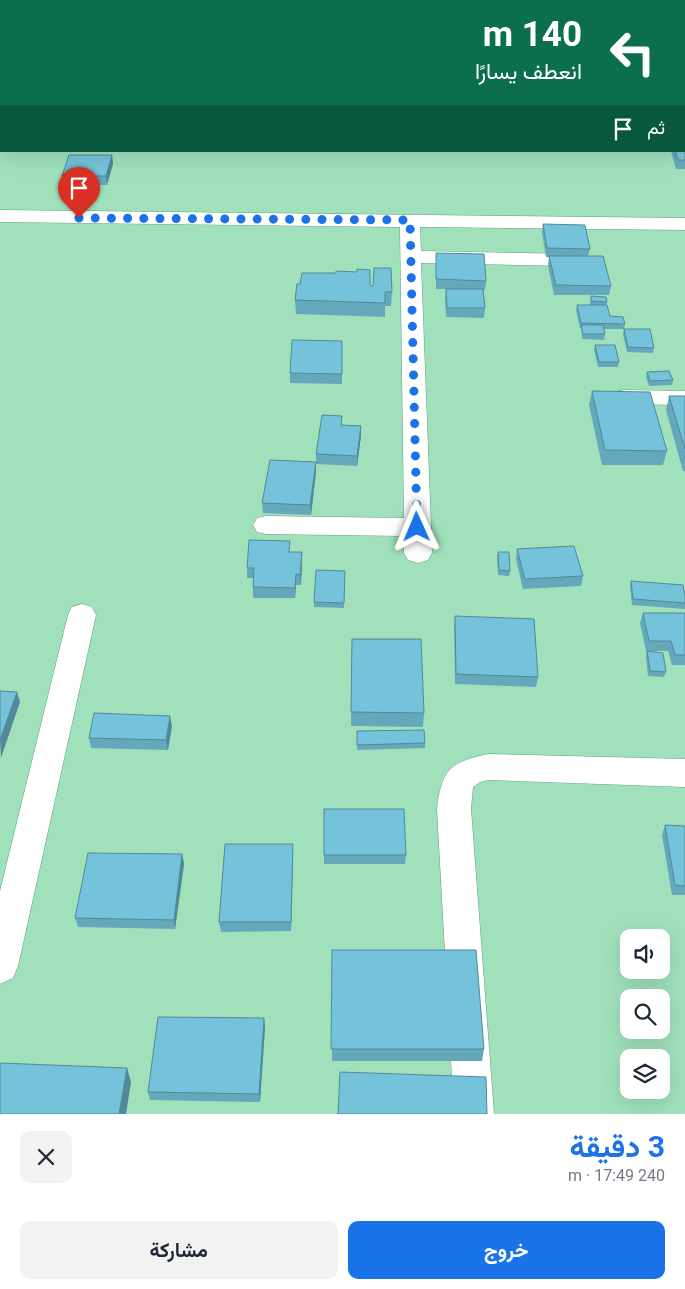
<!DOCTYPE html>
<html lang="ar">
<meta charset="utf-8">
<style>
:root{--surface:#fff;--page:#f2f2f3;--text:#1f2937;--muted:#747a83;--accent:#1a73e8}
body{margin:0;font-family:Roboto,Vazirmatn,sans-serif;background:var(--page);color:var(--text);direction:rtl;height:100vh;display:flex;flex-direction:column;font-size:19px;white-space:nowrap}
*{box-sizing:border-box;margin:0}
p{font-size:16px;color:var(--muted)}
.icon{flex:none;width:28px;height:28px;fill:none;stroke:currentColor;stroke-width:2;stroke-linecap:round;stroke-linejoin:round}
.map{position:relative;height:1114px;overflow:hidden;direction:ltr}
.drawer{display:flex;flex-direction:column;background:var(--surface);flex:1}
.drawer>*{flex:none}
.banner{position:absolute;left:0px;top:0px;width:685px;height:152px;box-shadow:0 5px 20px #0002;direction:rtl;background:#0b6e4f;color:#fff;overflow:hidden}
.controls{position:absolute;left:620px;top:929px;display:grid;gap:10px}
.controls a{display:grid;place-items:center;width:50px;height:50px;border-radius:10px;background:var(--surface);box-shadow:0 5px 20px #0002;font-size:25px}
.pin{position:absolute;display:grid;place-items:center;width:42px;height:42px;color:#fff;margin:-51px -21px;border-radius:50% 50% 50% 0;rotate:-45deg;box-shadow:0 0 5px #0007}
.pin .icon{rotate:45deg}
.me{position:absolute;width:55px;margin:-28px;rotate:359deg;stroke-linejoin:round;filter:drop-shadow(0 0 4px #0008)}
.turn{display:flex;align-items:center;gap:18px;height:105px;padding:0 20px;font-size:22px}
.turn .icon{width:65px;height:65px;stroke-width:2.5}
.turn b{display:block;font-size:35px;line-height:42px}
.then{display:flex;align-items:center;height:48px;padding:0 20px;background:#0003;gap:10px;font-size:19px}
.round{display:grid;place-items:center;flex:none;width:52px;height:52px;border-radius:10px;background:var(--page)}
.head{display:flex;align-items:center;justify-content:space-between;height:85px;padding:0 20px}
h1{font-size:30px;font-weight:700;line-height:38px;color:var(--accent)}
.button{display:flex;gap:10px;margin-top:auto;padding:10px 20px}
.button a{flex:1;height:58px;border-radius:10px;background:var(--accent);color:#fff;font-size:20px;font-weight:700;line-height:58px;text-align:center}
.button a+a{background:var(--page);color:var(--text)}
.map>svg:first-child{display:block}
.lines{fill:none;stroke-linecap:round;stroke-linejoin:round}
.minor-casing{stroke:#62a17f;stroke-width:1}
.minor{fill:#fff;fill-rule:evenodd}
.wall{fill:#65a8bb}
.shaded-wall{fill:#528899}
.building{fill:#75c3da;stroke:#528899}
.route{stroke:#1a73e8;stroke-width:9;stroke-dasharray:0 16.2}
</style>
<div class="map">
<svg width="685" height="1114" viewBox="0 0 685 1114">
<rect width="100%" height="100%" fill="#a0e1bc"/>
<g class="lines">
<defs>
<path id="minor" d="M95 0H111V1H96Z
M0 73H1V83H0Z
M0 210 685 218V230L420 227 421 251 569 254 576 256 579 260 576 264 569 266 421 263 432 553 428 560 418 563 408 560 404 553V536L266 534 257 532 253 525 257 518 266 516 404 518 400 227 0 222Z
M624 390 685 391V405L624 404 616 402 612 397 616 392Z
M82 604 92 607 96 615 18 966 13 978 0 984V891L68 615 72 607Z
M489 754 685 759V787L489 780 480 782 473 787 471 809 494 1114H454L437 809C442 769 450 762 489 754Z"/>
</defs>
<use href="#minor" class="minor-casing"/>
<use href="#minor" class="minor"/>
</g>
<path class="wall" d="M0 0H35H29V1H1V20H0Z
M685 138V169H676L671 151H684Z
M112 155 113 164 107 185H63L62 176Z
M543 224 590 249 588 256 611 286 609 295H554L548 266 549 257H546L542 233Z
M436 253 486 281 485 290H483L485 308 484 318 446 317 445 298 446 289H436Z
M336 273 370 286 392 292 391 306H385V317L296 314 295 300 300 284Z
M591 296 607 302 606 305 610 316 625 324 624 329H603L605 334 604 340 582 339 581 328H580L576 310 577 305H590Z
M624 329 654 348 653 353 627 352 623 334Z
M342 341V384L290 383V373Z
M595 345 619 362 618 367H598L594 350Z
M647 372 673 380 672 385 649 386 646 377Z
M592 391 667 451 663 465H602L589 405Z
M669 396H685V471H683L666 410Z
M342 425 361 426V436L357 466 316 464V472L311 515 263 513 262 503 316 462V454Z
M517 549 583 576 581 586 523 589 516 559Z
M290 552 302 562 301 585H296L295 598H253V578H247V568Z
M498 552 510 571 509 576 498 575 497 557Z
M345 571 344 608 314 607V602Z
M631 581 685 596V609L632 605 630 586Z
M643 613H685V665H672L668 651H646L640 623Z
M455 616 538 677 536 687 455 684 454 626Z
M352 639 424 713 423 727 351 726Z
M647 651 666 672 664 677 648 676 646 657Z
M172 726 168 750 91 748 89 738Z
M357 731 425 743V748L357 750Z
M324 809 406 855 405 864H324Z
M665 825 685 826V895H672L662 835Z
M293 844V853L291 931 221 932 219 922Z
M182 854 184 864 175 929 78 927 75 918Z
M332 950 484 1049 482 1061H332Z
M264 1018 265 1027 260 1102 150 1100 148 1092Z"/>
<path class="shaded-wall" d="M112 155 113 164 107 185 106 176Z
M361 426V436L357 466V456Z
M316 462V472L311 515 310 505Z
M302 552V562L301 585 300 575Z
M296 574V585L295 598V588Z
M17 692 20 702 1 758 0 740Z
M170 716 172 726 168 750 166 740Z
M293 844V853L291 931V922Z
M182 854 184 864 175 929 174 920Z
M264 1018 265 1027 260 1102 259 1094Z
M127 1068 131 1082 126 1114H119Z"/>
<path class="building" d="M0 0H27V1H1V12H0Z
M107 0H159V1H107Z
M165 0 213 1H165Z
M0 97H1V107L0 110Z
M684 138H685V160H678L675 151H684Z
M69 155H112L106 176H62Z
M543 224 585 225 590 249 547 248Z
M436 253 484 254 486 281 436 279Z
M549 256H603L611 286 556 285Z
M374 268H391L392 292H385V303L295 300 297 284H300L302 273H336V271L357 272V269L370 270V286H373Z
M446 289H483L485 308H447Z
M591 296 606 297 607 302 591 301Z
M577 305H607L610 316 623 317 625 324 581 323Z
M581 325H603L605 334H583Z
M624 329H650L654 348 628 347Z
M292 340 342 341V374L290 373Z
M595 345H615L619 362H599Z
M669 371 673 380 650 381 647 372Z
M592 391 650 392 667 451 605 450Z
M669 396H685V449Z
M322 415 342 416 341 425 361 426 357 456 316 454Z
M270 460 316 462 310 505 262 503Z
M249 540 290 541 289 552H302L300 575 296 574 295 588 253 587 254 568H247Z
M574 546 583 576 525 579 517 549Z
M498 552H509L510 571 499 570Z
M316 570 345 571 344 603 314 602Z
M631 581 683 585 685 596V603L633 599Z
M643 613H685V655H675L671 641H649Z
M455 616 534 619 538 677 456 674Z
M352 639H421L424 713 351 712Z
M647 651 663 653 666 672 650 671Z
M0 691 17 692 0 740Z
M94 713 170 716 166 740 89 738Z
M424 730 425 743 357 745V731Z
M324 809H404L406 855H324Z
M665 825 685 826V886L675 885Z
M225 844H293L291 922H219Z
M88 853 182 854 174 920 75 918Z
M332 950H476L484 1049H331Z
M158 1017 264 1018 259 1094 148 1092Z
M0 1063 127 1068 119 1114H0Z
M340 1072 486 1077 487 1114H338Z"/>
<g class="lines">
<path class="route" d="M79 218 410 220 417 527"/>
</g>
</svg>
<div class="controls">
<a><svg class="icon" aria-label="sound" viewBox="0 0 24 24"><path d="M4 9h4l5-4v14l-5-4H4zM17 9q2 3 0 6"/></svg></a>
<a><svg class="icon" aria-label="search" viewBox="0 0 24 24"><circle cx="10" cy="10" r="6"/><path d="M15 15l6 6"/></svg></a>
<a><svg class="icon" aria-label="layers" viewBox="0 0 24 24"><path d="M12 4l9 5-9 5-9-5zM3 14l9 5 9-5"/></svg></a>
</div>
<div class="pin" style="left:79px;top:218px;background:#d93025"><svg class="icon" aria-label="arrive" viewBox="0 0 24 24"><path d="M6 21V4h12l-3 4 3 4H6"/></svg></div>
<svg class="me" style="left:417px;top:527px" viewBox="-20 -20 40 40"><path d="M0-17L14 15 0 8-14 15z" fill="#1a73e8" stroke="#fff" stroke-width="4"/></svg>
<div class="banner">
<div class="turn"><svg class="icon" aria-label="left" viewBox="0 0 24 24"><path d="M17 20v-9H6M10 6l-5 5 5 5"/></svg><div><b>140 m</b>انعطف يسارًا</div></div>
<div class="then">ثم<svg class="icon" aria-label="arrive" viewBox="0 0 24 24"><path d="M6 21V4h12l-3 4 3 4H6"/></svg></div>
</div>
</div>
<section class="drawer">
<div class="head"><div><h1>3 دقيقة</h1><p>240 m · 17:49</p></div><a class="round"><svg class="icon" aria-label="close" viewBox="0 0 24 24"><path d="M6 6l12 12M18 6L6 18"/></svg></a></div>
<div class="button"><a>خروج</a><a>مشاركة</a></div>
</section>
